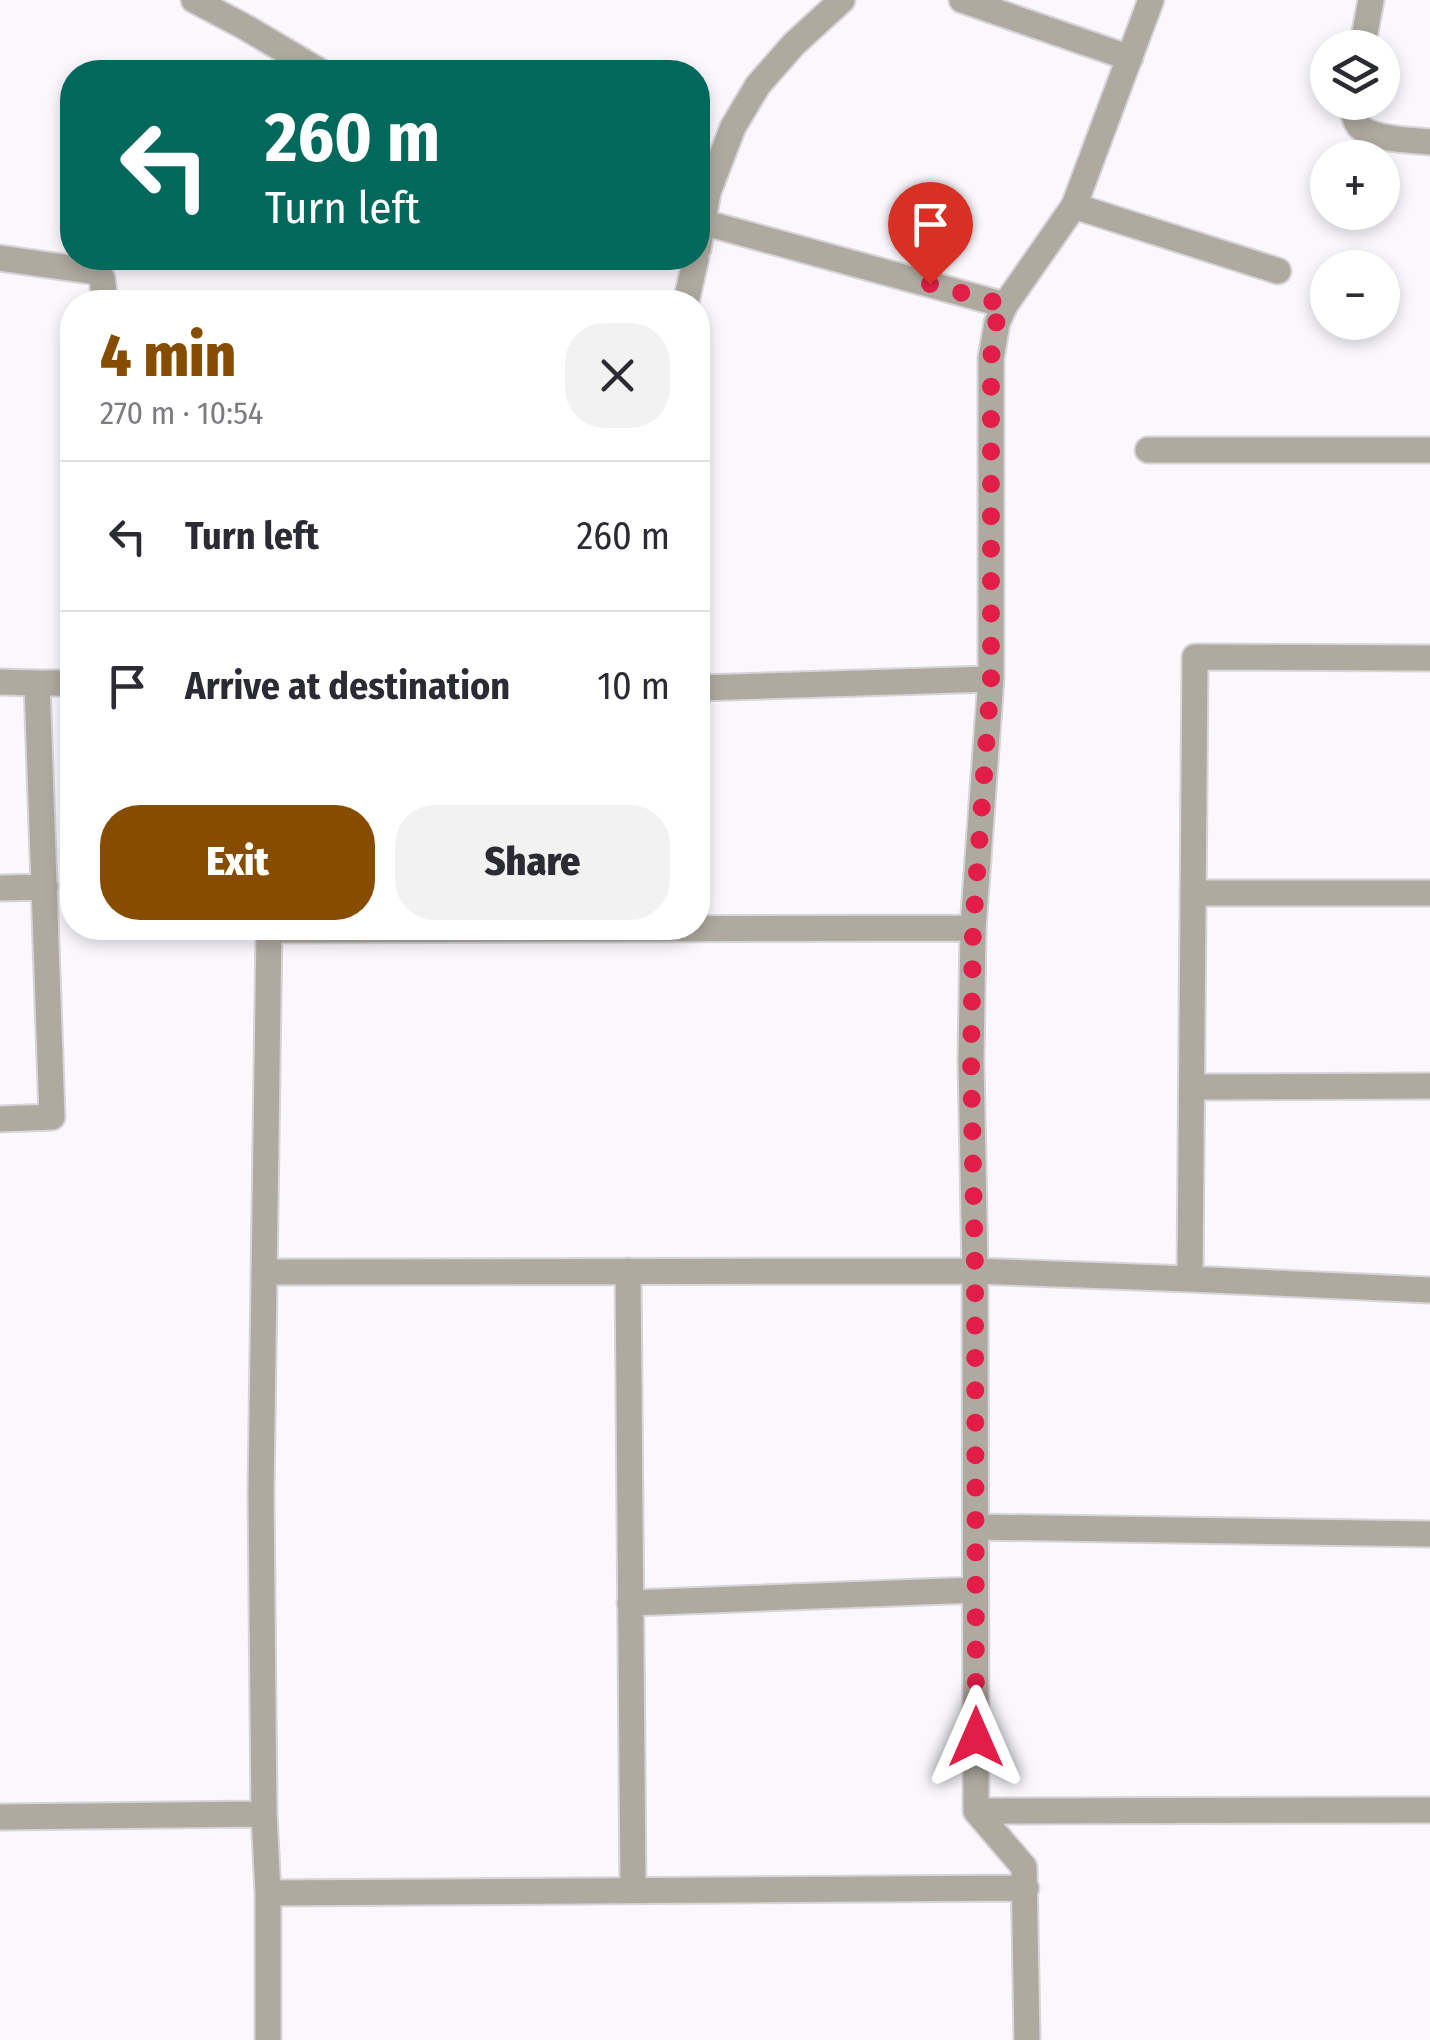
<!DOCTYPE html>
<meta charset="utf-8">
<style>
:root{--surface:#fff;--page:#f2f2f3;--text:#2b2b33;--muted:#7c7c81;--line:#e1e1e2;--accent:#864d01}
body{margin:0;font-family:"Fira Sans Condensed",sans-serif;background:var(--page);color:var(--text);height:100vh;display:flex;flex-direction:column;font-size:38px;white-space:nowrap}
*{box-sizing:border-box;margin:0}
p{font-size:32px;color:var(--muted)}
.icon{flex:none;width:55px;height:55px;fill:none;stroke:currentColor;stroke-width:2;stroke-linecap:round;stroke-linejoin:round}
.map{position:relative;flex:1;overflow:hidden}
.details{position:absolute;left:60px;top:290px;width:650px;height:650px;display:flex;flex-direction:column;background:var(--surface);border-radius:40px;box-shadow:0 5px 15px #0003}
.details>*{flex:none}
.banner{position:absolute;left:60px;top:60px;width:650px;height:210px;border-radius:40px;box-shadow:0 5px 15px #0003;background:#00695c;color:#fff;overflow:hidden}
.buttons{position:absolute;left:1310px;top:30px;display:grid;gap:20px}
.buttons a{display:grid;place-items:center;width:90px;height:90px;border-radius:50%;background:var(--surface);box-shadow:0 5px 15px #0003;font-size:50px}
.pin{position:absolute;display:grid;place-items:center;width:85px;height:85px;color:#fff;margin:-102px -42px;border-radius:50% 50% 50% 0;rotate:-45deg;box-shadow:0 0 10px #0007}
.pin .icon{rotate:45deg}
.me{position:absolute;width:110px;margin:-55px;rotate:0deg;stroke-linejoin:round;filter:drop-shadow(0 0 8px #0008)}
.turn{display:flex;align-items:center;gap:35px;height:210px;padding:0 40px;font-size:45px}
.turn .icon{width:130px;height:130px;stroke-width:2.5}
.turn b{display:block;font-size:70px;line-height:85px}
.round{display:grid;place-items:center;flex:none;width:105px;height:105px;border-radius:40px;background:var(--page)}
.overview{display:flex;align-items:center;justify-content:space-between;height:170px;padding:0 40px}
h1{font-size:60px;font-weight:800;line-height:75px;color:var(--accent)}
.action{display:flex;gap:20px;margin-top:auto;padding:20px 40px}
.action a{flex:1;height:115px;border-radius:40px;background:var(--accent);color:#fff;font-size:40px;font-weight:800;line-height:115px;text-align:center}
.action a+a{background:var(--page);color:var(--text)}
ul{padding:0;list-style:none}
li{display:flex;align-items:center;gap:30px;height:150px;padding:0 40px;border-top:2px solid var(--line)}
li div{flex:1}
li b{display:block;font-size:38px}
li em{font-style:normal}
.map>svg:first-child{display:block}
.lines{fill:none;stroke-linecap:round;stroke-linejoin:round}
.minor-casing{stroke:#d7d4da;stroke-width:29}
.minor{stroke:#aeaaa0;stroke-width:25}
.route{stroke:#e11d48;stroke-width:18;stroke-dasharray:0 32.4}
</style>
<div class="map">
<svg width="1430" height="2040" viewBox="0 0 1430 2040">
<rect width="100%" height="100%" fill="#faf8fd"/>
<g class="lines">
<defs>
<path id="minor" d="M194 0 245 27 321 72
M962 0 1130 58
M1362 48 1371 0
M1352 102C1353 111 1354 119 1359 126 1372 140 1411 140 1430 142
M1074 206 1278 271
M702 222 1005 305
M698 249 708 192 733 127 758 85 794 44 842 0
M0 258 97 272 102 278 105 302
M686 302 696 258
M1148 450H1430
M991 679V358L997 323 1005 305 1074 206 1151 0
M0 682 37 683
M0 888 45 887
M1193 893H1430
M269 930 973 928
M1192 1087 1430 1086
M0 1119 52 1117 37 683H72
M628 1271 633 1890
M264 1272 975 1271 971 1061 973 928 991 679 698 688
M1190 1279 1430 1290
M976 1527 1430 1534
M630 1603 975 1590
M976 1811 1430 1810
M0 1817 264 1814
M268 1893 1026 1888
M268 2040V1893L264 1814 261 1492 269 928
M1027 2040 1024 1867 976 1811 975 1271 1190 1279 1195 657 1430 658"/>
</defs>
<use href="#minor" class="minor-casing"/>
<use href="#minor" class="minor"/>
</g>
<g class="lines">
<path class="route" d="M930 284 1005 305 996 323 991 358V679L973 928 971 1061 975 1270 976 1737"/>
</g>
</svg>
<div class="buttons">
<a><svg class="icon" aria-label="layers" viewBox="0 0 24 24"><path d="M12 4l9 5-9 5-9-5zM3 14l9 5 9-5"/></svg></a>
<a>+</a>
<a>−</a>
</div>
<div class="pin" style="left:930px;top:284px;background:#d93025"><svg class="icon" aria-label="arrive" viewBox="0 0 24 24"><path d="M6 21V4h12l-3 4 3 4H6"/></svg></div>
<svg class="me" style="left:976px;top:1737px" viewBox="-20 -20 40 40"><path d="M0-17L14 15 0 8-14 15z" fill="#e11d48" stroke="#fff" stroke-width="4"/></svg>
<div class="banner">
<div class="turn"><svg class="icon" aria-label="left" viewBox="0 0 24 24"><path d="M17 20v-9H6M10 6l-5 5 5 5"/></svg><div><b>260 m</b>Turn left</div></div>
</div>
<section class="details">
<div class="overview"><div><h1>4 min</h1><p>270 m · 10:54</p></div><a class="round"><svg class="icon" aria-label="close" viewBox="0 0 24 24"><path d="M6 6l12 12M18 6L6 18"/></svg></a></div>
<ul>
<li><svg class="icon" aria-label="left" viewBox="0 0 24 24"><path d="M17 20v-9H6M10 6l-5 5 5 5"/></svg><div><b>Turn left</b></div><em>260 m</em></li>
<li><svg class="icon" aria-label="arrive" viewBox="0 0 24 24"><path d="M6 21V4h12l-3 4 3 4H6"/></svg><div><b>Arrive at destination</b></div><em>10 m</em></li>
</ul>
<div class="action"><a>Exit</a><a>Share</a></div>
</section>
</div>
